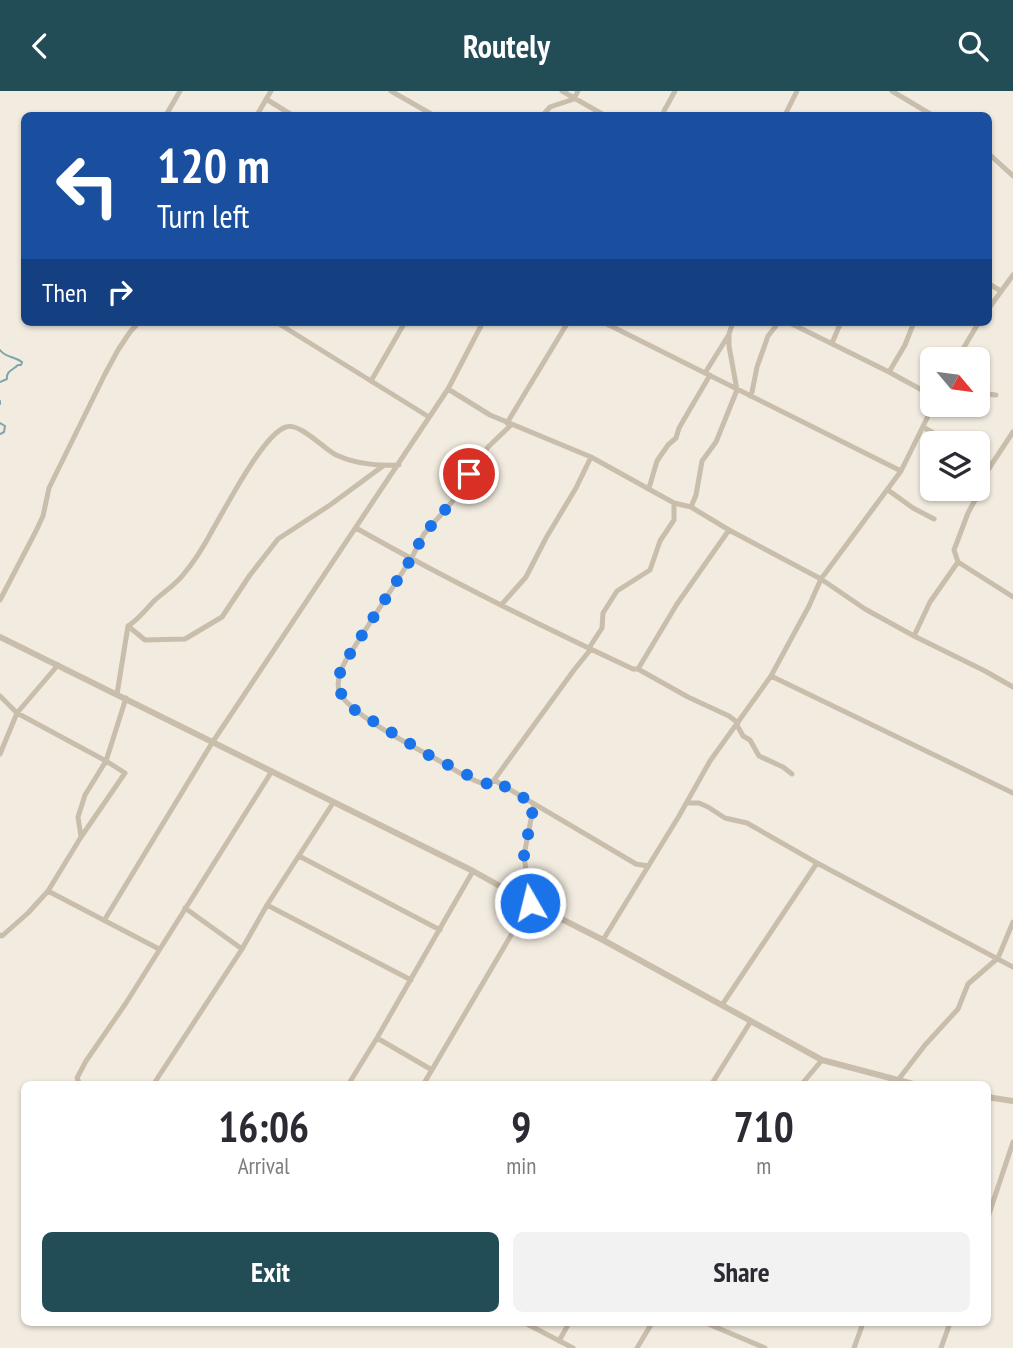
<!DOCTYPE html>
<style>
:root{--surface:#fff;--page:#f2f2f3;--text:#2b2b33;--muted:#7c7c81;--accent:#224d57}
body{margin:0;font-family:"PT Sans Narrow",sans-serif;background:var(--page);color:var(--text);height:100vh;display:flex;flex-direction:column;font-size:26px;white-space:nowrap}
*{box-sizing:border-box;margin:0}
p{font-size:23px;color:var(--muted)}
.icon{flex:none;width:38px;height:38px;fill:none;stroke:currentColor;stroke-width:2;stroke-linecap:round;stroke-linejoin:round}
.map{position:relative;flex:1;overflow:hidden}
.panel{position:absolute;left:21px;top:990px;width:970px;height:245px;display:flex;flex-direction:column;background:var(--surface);border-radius:10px;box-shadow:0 2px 5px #0004}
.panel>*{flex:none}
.banner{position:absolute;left:21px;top:21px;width:971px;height:214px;border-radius:10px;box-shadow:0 2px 5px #0004;background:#1a4fa0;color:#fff;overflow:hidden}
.needle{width:46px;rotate:119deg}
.controls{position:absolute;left:920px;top:256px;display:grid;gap:14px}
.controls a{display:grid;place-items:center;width:70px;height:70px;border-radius:10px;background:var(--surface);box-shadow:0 2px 5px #0004;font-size:35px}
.pin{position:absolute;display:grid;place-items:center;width:60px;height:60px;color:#fff;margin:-30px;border:4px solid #fff;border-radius:50%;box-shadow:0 2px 7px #0007}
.me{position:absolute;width:77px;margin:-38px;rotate:352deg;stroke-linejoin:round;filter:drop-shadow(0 0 5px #0008)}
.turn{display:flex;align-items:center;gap:24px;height:147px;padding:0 21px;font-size:32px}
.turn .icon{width:91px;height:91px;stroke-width:2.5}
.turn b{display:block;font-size:49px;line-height:60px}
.then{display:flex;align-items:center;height:66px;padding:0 21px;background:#0003;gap:14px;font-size:26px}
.eta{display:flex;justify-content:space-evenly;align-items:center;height:119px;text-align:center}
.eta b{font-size:42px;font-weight:700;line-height:49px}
.action{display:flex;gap:14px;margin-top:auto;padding:14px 21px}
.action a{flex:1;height:80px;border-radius:10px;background:var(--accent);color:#fff;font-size:28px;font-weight:700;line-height:80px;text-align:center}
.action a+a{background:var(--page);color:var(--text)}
header{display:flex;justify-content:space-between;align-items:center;height:91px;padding:0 21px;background:var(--accent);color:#fff;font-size:32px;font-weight:700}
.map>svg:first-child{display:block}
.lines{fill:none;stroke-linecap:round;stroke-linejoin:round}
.stream{stroke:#7fa5ad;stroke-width:2}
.minor{stroke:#c9bdab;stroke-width:5}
.tertiary{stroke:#c9bdab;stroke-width:6}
.route{stroke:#1a73e8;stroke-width:12;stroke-dasharray:0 21.6}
</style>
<header><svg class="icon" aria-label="back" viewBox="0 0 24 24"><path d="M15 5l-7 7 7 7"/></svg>Routely<svg class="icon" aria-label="search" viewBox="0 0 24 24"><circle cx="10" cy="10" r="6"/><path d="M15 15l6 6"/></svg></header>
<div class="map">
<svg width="1013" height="1257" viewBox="0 0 1013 1257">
<rect width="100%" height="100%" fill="#f2ebdf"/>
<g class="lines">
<path class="stream" d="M0 259C6 267 14 265 22 271L21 274H18C13 279 6 280 7 288L0 291
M0 310V313
M0 332 5 335 4 341 0 343"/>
<path class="minor" d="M391 0 433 24
M562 0 604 24
M892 0 932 24
M266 8 292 24
M166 24 180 0
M257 24 271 0
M543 24 550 16 574 8 578 0
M663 24 664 20 675 0
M785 24 797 0
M989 63 1013 85
M989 193 1001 200
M989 217 1013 184
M276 231 429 326
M603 231 901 380
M788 231 889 281 933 305
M832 252 841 231
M957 268 979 231
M889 281 905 254 914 231
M705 282 728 245
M371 290 405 231
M448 298 490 324 591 366 674 412 691 416 729 439 821 488 865 518 914 545 985 580 1013 596
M978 302 996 304
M750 305 752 301 757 276 768 245 779 231
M507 332 568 231
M511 334 488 356 452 411 424 443 411 468 346 569C341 578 336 589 339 600 346 621 414 656 436 668 445 673 480 696 490 693 491 692 492 690 494 689L574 579 591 558
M923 336 951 352
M649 397 657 370 668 354 676 347 679 337 710 284
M888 399 913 417 934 428
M691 416 696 404 702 370 716 351 737 299 729 255V243L733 231
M356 437C446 488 539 534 633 578H638L688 606 729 625 738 632
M958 471 1013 506
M0 509 36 440 43 425 49 397 105 283 118 259 130 241 139 231
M502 513 526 486 546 447 576 397 591 366
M128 535 145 549 185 548 222 526 250 484 278 448 330 414 383 375
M914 545 930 511 958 471 954 459 968 422 975 409 980 391 1013 341
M589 557 602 537 603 522 617 500 650 479 660 450 674 429V412
M638 578 677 513 729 439
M771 585 1013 702
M117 603 128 535C139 528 146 518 155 509 164 501 175 494 183 484 194 471 204 455 212 440 225 418 263 343 286 336 299 331 323 357 336 364 355 373 378 375 399 374
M0 605 17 622 106 670 85 704 78 726 81 746
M737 634 743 645 750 649 759 665 783 676 792 683
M0 663 17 622 58 574
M494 689 636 773 648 775
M687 712H699L708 716 725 727 747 732 817 772 1013 876
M299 765 440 839
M48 800 81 746 125 682 106 670 126 607
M267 814 411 889
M185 817 242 858
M105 828 212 652 448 298 483 231
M0 844 2 845 28 822 48 800 159 858
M603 849 679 725 710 670 771 585 809 515 821 488 901 380 934 313
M722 914 817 772
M377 947 432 979
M898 989 925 954 958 918 968 893 998 867 1013 831
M80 994 77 987 86 970 126 912 272 680
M153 994 242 858 267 814 333 712
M348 994 377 947 473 780
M423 994 530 812 524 764 534 713
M711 994 751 930
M801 994 822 969
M987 1129 1013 1051
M525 1232 573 1257
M706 1232 765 1257
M559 1250 569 1232
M637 1257 652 1232
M854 1257 863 1232
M941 1257 950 1232"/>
<path class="tertiary" d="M0 546 473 780 530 812 603 849 822 969 917 994
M987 1006 1013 1010"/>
</g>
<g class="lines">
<path class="route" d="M469 383 452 411 424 443 411 468 346 569C335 588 336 599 350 616L425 662 483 692 489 693 494 689 534 713 524 764 530 812"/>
</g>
</svg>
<div class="controls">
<a><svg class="needle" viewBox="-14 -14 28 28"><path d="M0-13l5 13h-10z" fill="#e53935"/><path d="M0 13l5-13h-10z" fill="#7c7c81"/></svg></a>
<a><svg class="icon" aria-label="layers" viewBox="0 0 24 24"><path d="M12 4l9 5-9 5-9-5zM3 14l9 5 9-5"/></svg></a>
</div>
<div class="pin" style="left:469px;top:383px;background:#d93025"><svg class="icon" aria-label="arrive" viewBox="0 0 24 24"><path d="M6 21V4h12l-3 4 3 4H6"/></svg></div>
<svg class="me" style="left:530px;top:812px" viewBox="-20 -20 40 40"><circle r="17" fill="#1a73e8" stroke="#fff" stroke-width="3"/><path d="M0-11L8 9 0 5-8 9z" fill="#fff"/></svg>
<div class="banner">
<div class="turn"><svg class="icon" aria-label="left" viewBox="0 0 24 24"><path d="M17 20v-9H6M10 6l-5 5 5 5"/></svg><div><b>120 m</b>Turn left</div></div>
<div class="then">Then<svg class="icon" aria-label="right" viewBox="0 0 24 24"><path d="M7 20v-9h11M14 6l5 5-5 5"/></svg></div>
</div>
<section class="panel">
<div class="eta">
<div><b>16:06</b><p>Arrival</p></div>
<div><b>9</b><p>min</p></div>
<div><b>710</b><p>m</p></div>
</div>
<div class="action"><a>Exit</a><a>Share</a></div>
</section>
</div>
